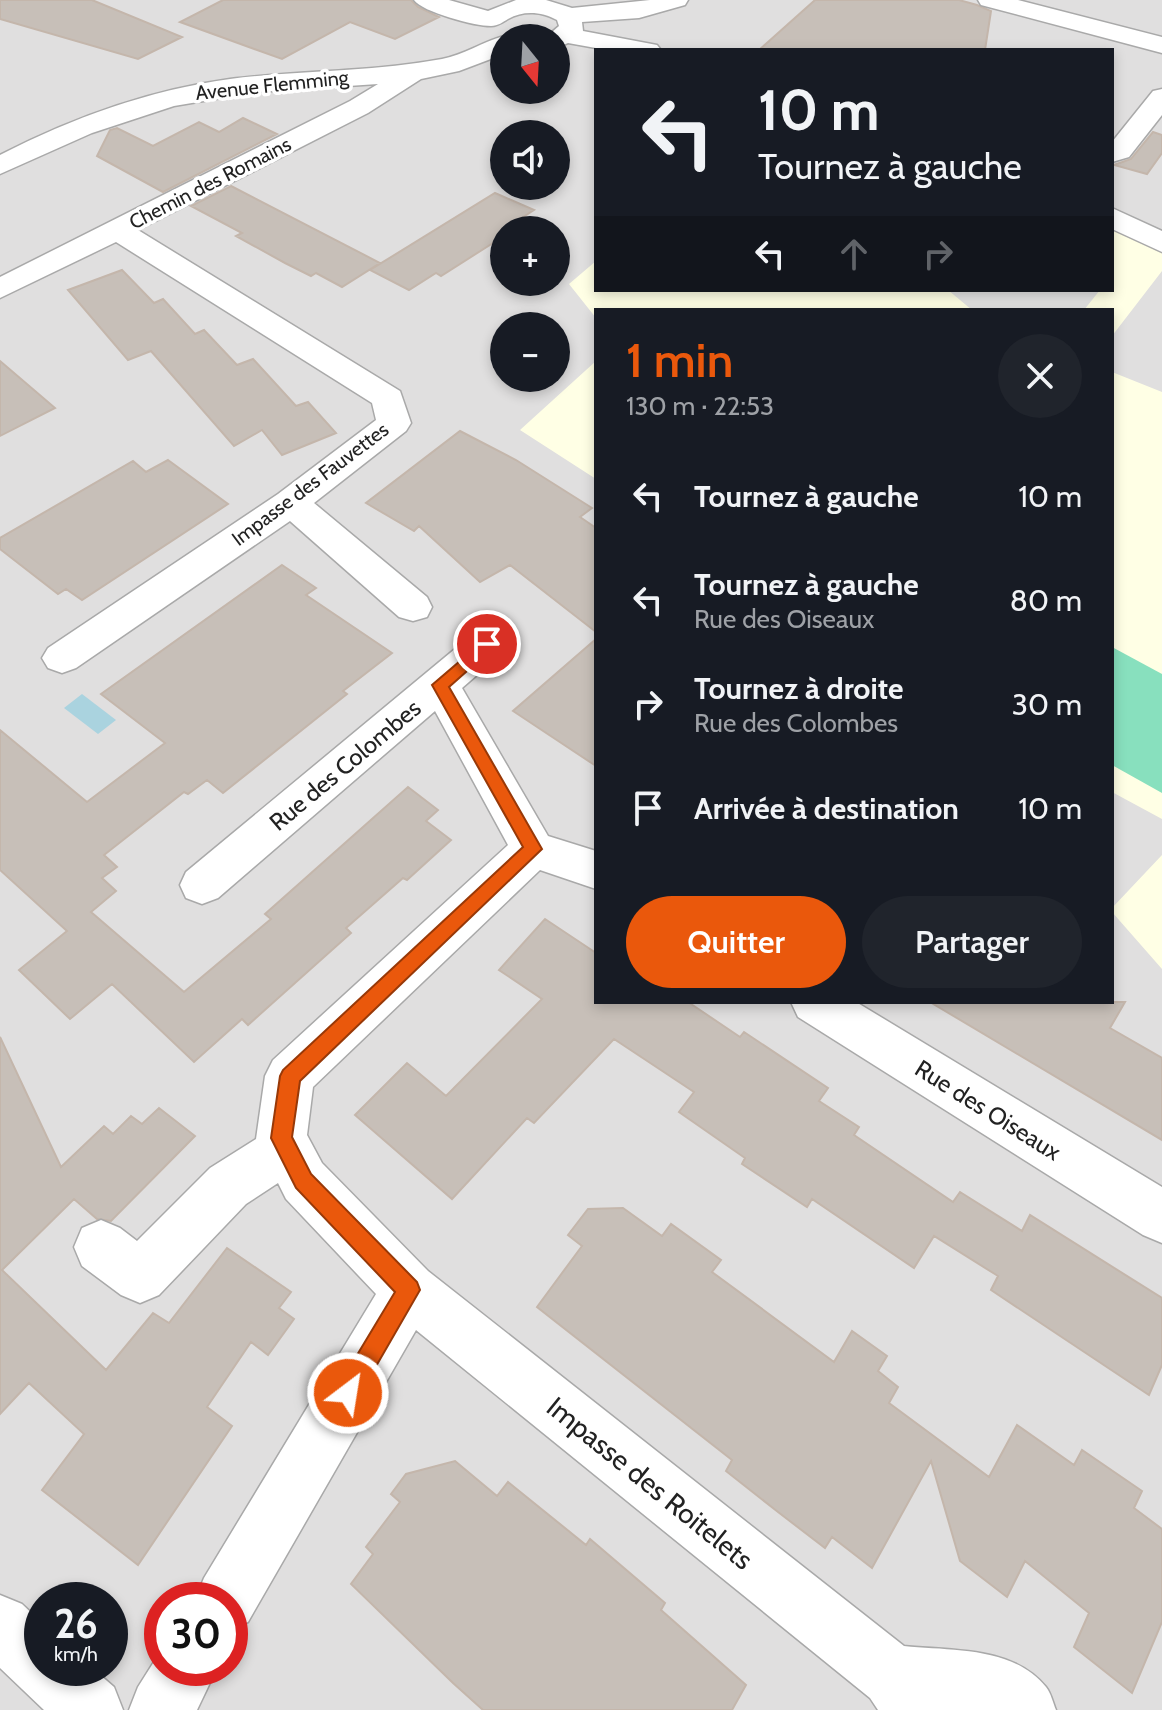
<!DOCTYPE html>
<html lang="fr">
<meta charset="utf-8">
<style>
:root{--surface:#171b24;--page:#20242c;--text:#f1f3f6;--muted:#9ea1a6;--accent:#ea580c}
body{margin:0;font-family:Cabin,sans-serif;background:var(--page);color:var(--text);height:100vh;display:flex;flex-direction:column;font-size:30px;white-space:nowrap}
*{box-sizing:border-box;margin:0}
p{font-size:26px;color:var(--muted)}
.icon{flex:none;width:44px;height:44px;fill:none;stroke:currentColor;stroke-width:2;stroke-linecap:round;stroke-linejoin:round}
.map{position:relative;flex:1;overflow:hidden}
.drawer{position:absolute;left:594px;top:308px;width:520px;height:696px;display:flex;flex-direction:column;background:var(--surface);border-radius:0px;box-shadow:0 4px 12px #0003}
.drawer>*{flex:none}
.top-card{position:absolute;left:594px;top:48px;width:520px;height:244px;border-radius:0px;box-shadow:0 4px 12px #0003;background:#171b24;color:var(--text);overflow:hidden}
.needle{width:52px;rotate:162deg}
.tools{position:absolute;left:490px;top:24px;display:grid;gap:16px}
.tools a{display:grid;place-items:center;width:80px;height:80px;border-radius:50%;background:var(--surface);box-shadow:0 4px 12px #0003;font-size:40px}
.speed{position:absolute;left:24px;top:1582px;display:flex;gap:16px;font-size:40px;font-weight:700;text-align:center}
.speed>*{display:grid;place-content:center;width:104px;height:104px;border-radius:50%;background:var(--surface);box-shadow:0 4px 12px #0003;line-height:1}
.speed small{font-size:20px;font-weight:400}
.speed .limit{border:12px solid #d22;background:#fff;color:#111}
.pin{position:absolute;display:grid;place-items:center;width:68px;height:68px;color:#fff;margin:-34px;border:4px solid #fff;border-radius:50%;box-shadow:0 2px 8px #0007}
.me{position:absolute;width:88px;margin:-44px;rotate:31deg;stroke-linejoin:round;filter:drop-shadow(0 0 6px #0008)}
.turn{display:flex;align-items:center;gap:28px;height:168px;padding:0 32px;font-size:36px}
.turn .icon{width:104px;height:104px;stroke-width:2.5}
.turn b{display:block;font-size:56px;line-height:68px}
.lanes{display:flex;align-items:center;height:76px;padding:0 32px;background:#0003;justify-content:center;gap:40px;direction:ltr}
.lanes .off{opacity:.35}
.round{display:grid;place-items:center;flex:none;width:84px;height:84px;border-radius:42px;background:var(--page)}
.head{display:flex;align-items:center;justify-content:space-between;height:136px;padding:0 32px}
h1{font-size:48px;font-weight:600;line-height:60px;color:var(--accent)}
.action{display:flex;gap:16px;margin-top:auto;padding:16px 32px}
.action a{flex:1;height:92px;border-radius:48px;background:var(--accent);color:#fff;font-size:32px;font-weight:600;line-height:92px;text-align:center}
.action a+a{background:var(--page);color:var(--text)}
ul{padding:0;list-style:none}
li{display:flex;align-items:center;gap:24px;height:104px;padding:0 32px}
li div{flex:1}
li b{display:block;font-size:30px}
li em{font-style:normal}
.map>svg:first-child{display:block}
.residential{fill:#e0dfdf;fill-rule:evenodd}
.education{fill:#ffffe5}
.pitch{fill:#88e0be}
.parking{fill:#e2e2e2}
.water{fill:#aad3df}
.building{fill:#c7bfb8;stroke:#c4b6ab;stroke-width:2}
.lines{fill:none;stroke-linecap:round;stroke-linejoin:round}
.minor-casing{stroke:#a9a9a9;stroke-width:3}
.minor{fill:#fff;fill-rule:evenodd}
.route{fill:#ea580c;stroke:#983908;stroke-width:2}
.labels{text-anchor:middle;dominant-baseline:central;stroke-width:7;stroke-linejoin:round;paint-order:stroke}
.far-street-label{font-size:20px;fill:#222;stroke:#fff}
.street-label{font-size:24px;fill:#222;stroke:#fff}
.near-street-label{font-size:28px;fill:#222;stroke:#fff}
</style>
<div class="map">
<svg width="1162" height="1710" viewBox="0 0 1162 1710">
<rect width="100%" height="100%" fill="#f2efe9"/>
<path class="residential" d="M0 0H1162V1710H0ZM504 38H556V90H504ZM596 50H1112V290H596ZM504 134H556V186H504ZM504 230H556V282H504ZM596 310H1112V1002H596ZM504 326H556V378H504ZM42 1600H110V1668H42ZM162 1600H230V1668H162Z"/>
<path class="education" d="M1112 230 1162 252V271L1112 336V310H596V318L569 284 596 261V290H1112Z
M596 361V479L520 430Z
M1112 372 1162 392V819L1112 792Z
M1162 855V969L1112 912V908Z"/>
<path class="pitch" d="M1112 647 1162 674V793L1112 765Z"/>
<path class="parking" d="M948 290H1100L1084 310H972Z"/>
<path class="water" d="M82 694 116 720 98 734 64 708Z"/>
<path class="building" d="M0 0H92L182 37 138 59 0 19Z
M223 0H411L418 7 439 17 395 39 350 22 282 59 180 22Z
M815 0H959L977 5 991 11 985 50H759Z
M243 118 277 134 163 192 97 156 110 130 117 128 153 146 199 122 219 132Z
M1153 132 1162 135V153L1147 174 1114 165 1131 159Z
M231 186 380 263 342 287 316 273 311 276 285 263 236 236 242 233 191 206Z
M495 193 534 210 508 227 514 229 504 230V236L441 276 436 273 409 290 370 270Z
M122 270 154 303 163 299 195 334 204 330 237 365 253 359 296 406 308 402 336 433 282 455 262 430 234 446 151 351 128 360 68 290Z
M0 361 55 408 0 436Z
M460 431 516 460 592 508 580 517 596 528V632L510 565 480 582 419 526 414 531 366 503Z
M168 460 228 504 82 600 66 589 58 594 0 549V538L133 461 146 472Z
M282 565 316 588 306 595 392 653 343 691 347 694 223 793 207 780 188 794 184 792 104 855 117 867 102 878 116 891 91 912 184 992 271 919 265 914 408 787 438 810 426 821 451 840 407 880 403 878 346 928 351 933 248 1025 242 1019 194 1062 112 984 70 1019 19 970 67 931 0 870V730L87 802 165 743 101 694Z
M596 639V766L513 711Z
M545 919 596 953V1002H688L740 1037 744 1032 828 1088 819 1101 859 1127 854 1135 953 1202 960 1192 1022 1231 1030 1215 1162 1298V1365L1149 1395 991 1290 998 1276 934 1236 914 1268 812 1199 807 1207 742 1164 745 1158 679 1112 694 1092 614 1039 534 1123 527 1118 452 1199 355 1115 407 1063 446 1096 542 999 499 970Z
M930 1002H1125L1110 1028 1162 1058V1140Z
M0 1037 61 1167 104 1126 113 1134 131 1116 142 1124 159 1108 195 1136 111 1221 97 1219 74 1199 2 1270 106 1370 153 1313 169 1323 227 1248 291 1292 279 1308 294 1319 268 1355 251 1342 207 1407 232 1426 138 1565 42 1490 84 1434 29 1383 0 1414Z
M623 1208 662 1236 671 1224 721 1260 712 1272 834 1362 852 1331 887 1356 878 1371 898 1387 889 1403 989 1477 1017 1425 1074 1465 1082 1450 1142 1491 1134 1508 1162 1529V1622L1132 1693 1074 1647 1089 1613 1025 1561 1007 1597 960 1561 931 1461 872 1568 832 1537 825 1548 778 1512 726 1471 732 1460 537 1307 582 1246 568 1235 588 1209Z
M455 1461 497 1496 508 1482 586 1545 590 1539 665 1603 661 1610 746 1685 732 1710H483L453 1683 351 1584 373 1554 366 1547 400 1502 391 1494 406 1474Z"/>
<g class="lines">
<defs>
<path id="minor" d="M414 0H449L488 11 516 0H546L572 8 650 0H688L685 5 639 18 582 22 583 31 657 45 661 50H607L568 43 556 48V38H545L559 26 557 20C542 12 524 10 508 19 503 22 498 26 491 26 475 26 422 12 414 0Z
M978 0H1018L1162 37V53L981 5Z
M504 36 510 38H504V54L459 71 421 79 368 113 138 230 400 391 411 423 406 431 314 503 427 597 432 607 427 617 413 621 399 617 290 521 76 668 62 673 48 668 42 658 48 648 278 494 376 420 372 403 116 242 0 298V277L350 101 378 84 258 92 174 106 92 133 0 174V155C72 118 149 90 230 79 300 70 372 72 442 59 464 55 482 42 504 36Z
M1162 89V115L1129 157 1112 162V142L1153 91Z
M1112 208 1162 231V252L1112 229Z
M487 630 501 634 507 644 501 654 462 688 548 836 596 851V889L540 870 313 1087 307 1135 322 1163 428 1271 904 1646C951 1651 1013 1646 1046 1687 1051 1693 1053 1703 1056 1710H878L870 1698 416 1330 248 1622 230 1629V1600H195L204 1578 376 1294 286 1199 278 1183 246 1204 159 1295 140 1303 121 1295 82 1266 74 1247 82 1228 101 1220 120 1228 137 1241 210 1168 256 1139 265 1076 273 1060 508 845 435 711 218 898 202 904 186 898 180 885 186 872 473 634Z
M791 1002H856L1162 1187V1243L1143 1235 798 1017Z
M0 1595 22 1604 42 1623V1668H92L114 1687 123 1710H44L0 1668Z
M162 1649V1668H217L197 1710H129L138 1687Z"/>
</defs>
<use href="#minor" class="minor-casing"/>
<use href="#minor" class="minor"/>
</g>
<path class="route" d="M487 638 493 640V648L449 687 542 849 300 1081 292 1137 311 1174 417 1282 420 1290 356 1401 348 1405 339 1401 336 1393 339 1385 395 1292 296 1188 271 1138 280 1076 283 1070 523 847 432 685Z"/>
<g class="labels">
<g class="far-street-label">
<text transform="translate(272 85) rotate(-6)">Avenue Flemming</text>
<text transform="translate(210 183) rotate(-27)">Chemin des Romains</text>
<text transform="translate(310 484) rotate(-37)">Impasse des Fauvettes</text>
</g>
<g class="street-label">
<text transform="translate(345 765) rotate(-40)">Rue des Colombes</text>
<text transform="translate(988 1110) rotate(32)">Rue des Oiseaux</text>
</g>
<g class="near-street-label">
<text transform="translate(650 1483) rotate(39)">Impasse des Roitelets</text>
</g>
</g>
</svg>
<div class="tools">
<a><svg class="needle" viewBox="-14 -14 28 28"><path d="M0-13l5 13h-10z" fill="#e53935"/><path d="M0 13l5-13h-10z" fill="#9ea1a6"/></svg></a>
<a><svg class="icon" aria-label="sound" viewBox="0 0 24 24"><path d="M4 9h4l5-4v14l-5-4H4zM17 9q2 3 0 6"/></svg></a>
<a>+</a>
<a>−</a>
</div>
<div class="speed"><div>26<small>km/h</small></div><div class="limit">30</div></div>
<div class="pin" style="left:487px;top:644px;background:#d93025"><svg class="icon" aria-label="arrive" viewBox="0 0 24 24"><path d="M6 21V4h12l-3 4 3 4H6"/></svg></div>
<svg class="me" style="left:348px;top:1393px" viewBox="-20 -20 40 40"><circle r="17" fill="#ea580c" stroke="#fff" stroke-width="3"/><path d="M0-11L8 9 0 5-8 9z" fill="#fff"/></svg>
<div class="top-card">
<div class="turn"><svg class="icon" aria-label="left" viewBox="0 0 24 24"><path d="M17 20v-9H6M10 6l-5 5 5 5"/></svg><div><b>10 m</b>Tournez à gauche</div></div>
<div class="lanes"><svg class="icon" aria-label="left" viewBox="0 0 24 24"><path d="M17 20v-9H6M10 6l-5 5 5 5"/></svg><svg class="icon off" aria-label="ahead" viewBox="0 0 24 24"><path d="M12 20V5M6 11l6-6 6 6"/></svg><svg class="icon off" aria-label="right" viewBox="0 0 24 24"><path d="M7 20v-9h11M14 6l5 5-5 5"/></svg></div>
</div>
<section class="drawer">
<div class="head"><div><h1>1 min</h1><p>130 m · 22:53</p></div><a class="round"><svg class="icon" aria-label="close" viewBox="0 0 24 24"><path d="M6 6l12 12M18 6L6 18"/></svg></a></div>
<ul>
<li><svg class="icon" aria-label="left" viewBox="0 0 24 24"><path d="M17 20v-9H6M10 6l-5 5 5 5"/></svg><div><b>Tournez à gauche</b></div><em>10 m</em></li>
<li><svg class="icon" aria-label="left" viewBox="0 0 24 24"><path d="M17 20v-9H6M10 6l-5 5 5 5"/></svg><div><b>Tournez à gauche</b><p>Rue des Oiseaux</p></div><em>80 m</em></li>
<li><svg class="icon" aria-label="right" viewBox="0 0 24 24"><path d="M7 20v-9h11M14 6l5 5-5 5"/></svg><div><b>Tournez à droite</b><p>Rue des Colombes</p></div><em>30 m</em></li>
<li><svg class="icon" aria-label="arrive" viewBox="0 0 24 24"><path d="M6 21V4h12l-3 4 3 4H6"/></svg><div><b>Arrivée à destination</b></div><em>10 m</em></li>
</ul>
<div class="action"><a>Quitter</a><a>Partager</a></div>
</section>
</div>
